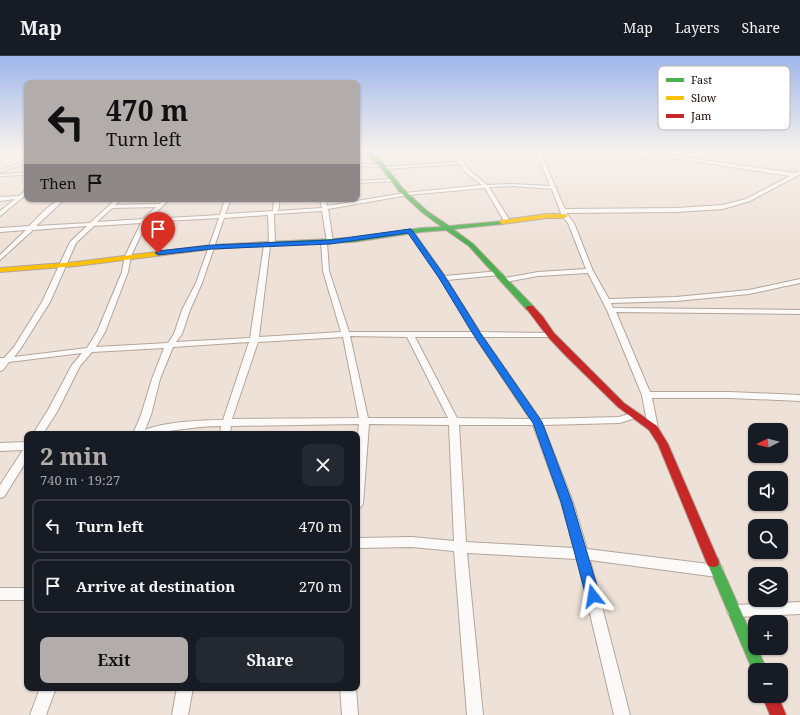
<!DOCTYPE html>
<meta charset="utf-8">
<style>
:root{--surface:#171b24;--page:#242831;--text:#f1f3f6;--muted:#9ea1a6;--line:#363941;--accent:#b2acaa}
body{margin:0;font-family:"Noto Serif",serif;background:var(--page);color:var(--text);height:100vh;display:flex;flex-direction:column;font-size:15px;white-space:nowrap}
*{box-sizing:border-box;margin:0}
p{font-size:13px;color:var(--muted)}
.icon{flex:none;width:22px;height:22px;fill:none;stroke:currentColor;stroke-width:2;stroke-linecap:round;stroke-linejoin:round}
.map{position:relative;flex:1;overflow:hidden}
.side{position:absolute;left:24px;top:375px;width:336px;height:260px;display:flex;flex-direction:column;background:var(--surface);border-radius:8px;box-shadow:0 1px 3px #0004}
.side>*{flex:none}
.guide{position:absolute;left:24px;top:24px;width:336px;height:122px;border-radius:8px;box-shadow:0 1px 3px #0004;background:#b2acaa;color:#111;overflow:hidden}
.needle{width:26px;rotate:264deg}
.fabs{position:absolute;left:748px;top:367px;display:grid;gap:8px}
.fabs a{display:grid;place-items:center;width:40px;height:40px;border-radius:8px;background:var(--surface);box-shadow:0 1px 3px #0004;font-size:20px}
.pin{position:absolute;display:grid;place-items:center;width:34px;height:34px;color:#fff;margin:-41px -17px;border-radius:50% 50% 50% 0;rotate:-45deg;box-shadow:0 0 4px #0007}
.pin .icon{rotate:45deg}
.me{position:absolute;width:44px;margin:-22px;rotate:346deg;stroke-linejoin:round;filter:drop-shadow(0 0 3px #0008)}
.turn{display:flex;align-items:center;gap:14px;height:84px;padding:0 16px;font-size:18px}
.turn .icon{width:52px;height:52px;stroke-width:2.5}
.turn b{display:block;font-size:28px;line-height:34px}
.then{display:flex;align-items:center;height:38px;padding:0 16px;background:#0003;gap:8px;font-size:15px}
.round{display:grid;place-items:center;flex:none;width:42px;height:42px;border-radius:8px;background:var(--page)}
.summary{display:flex;align-items:center;justify-content:space-between;height:68px;padding:0 16px}
h1{font-size:24px;font-weight:700;line-height:30px;color:var(--accent)}
.primary-button{display:flex;gap:8px;margin-top:auto;padding:8px 16px}
.primary-button a{flex:1;height:46px;border-radius:8px;background:var(--accent);color:#111;font-size:16px;font-weight:700;line-height:46px;text-align:center}
.primary-button a+a{background:var(--page);color:var(--text)}
ul{padding:0;list-style:none}
li{display:flex;align-items:center;gap:12px;height:54px;margin:0 8px 6px;padding:0 8px;border:2px solid var(--line);border-radius:8px}
li div{flex:1}
li b{display:block;font-size:15px}
li em{font-style:normal}
header{display:flex;align-items:center;gap:24px;box-sizing:border-box;height:56px;padding:0 20px;background:var(--surface);border-bottom:1px solid var(--line)}
header strong{font-size:19px}
nav{display:flex;gap:22px;margin-inline-start:auto;font-size:14px}
.map>svg:first-child{display:block}
.lines{fill:none;stroke-linecap:round;stroke-linejoin:round}
.street-casing{stroke:#b4a599;stroke-width:2}
.fast-casing{stroke:#b4a599;stroke-width:2}
.slow-casing{stroke:#b4a599;stroke-width:2}
.jam-casing{stroke:#b4a599;stroke-width:2}
.street{fill:#fcfaf9;fill-rule:evenodd}
.fast{fill:#4caf50;fill-rule:evenodd}
.slow{fill:#ffc107;fill-rule:evenodd}
.jam{fill:#c62828;fill-rule:evenodd}
.route{fill:#1a73e8;stroke:#114b97}
.key{fill:#fff;stroke:#bbb6b2;stroke-width:1}
.key-label{font-size:11px;fill:#1d0a00}
</style>
<header>
<strong>Map</strong>
<nav><a>Map</a><a>Layers</a><a>Share</a></nav>
</header>
<div class="map">
<svg width="800" height="659" viewBox="0 0 800 659">
<rect width="100%" height="100%" fill="#eee1d8"/>
<g class="lines">
<defs>
<path id="street" d="M357 94H365L357 96Z
M450 94H454L463 106H465L464 108 469 114 487 129 513 128 550 130 536 94H540L555 131 557 132 556 133 565 153 676 152 723 149 746 143 790 120 621 94H633L794 117 800 115V118L797 120 750 145 723 153 676 156 566 157 574 167 593 215 609 243 676 241 749 234 800 223V227L749 238 676 245 611 247 613 252 800 254V258L616 256 650 336H730L800 339V345L730 342H652L658 372 657 374H649L648 372 642 339 607 254 588 217 538 220 505 226 502 224 505 222 538 216 586 213 568 167 562 160 552 133 513 130 489 131 510 165 507 167 504 165 485 132 408 139 328 153 333 186 330 188 327 186 322 155 274 158 275 189 270 190 259 281 341 276 323 215 321 186 324 184 327 186 329 215 349 276H472L440 222 407 175 410 173 412 174 445 220 499 215 502 217 499 219 447 224 480 276 551 277 555 279 551 281H483L540 363 619 361 635 356 638 357 640 359 638 361 620 367 543 369 573 446 587 493 717 509 722 511 723 515 722 519 717 521 590 504 630 659H614L577 503 467 497 483 659H467L454 495 412 491 357 492V482L412 481 454 485 449 369 369 368 363 448 361 451 357 452V387L359 368 231 370 230 378H220L221 370C191 370 162 378 133 378L141 359 152 323 164 292 92 296 80 310 58 354 43 378H33L48 354 72 309 82 297 9 306 3 314 0 315V302H4L14 291 42 246 70 186 87 170 33 174 0 204V199L26 174 0 176V172L29 170C38 162 52 143 65 143L36 170 90 167 116 143H122L115 149 159 148 164 143H170L149 163 220 159 225 143H231L225 158 273 155 274 143H280L278 155 322 152 320 143H326L327 150 405 137 482 129 465 116 460 108 384 113 382 112 384 111 458 106ZM156 151 143 163 97 166 112 152ZM268 159 269 188 264 189 250 282 176 286 182 278 190 254 202 227 224 162ZM219 162 196 227 182 254 174 278 168 287 96 291 105 276 128 216 131 200 147 166ZM141 167 125 200 122 216 97 276 87 292 14 301 21 292 50 246 76 187 94 170ZM350 280 407 281 448 362H368ZM343 281 359 362 232 363 258 286ZM415 281H475L530 363 457 362ZM249 286 223 364C201 364 164 366 145 374L151 359 160 323 173 291ZM459 369H533L561 446 574 492 466 486Z
M27 105V107L0 116V114Z
M357 108 381 109 383 110 381 111 357 110Z
M27 117V119L0 120V118Z
M393 123 395 125 357 127V125Z
M25 135H27V138L0 160V155L15 143 0 145V141L19 140Z
M27 386V404L4 441 0 442V429L23 394 0 395V387Z
M0 532H27V544H0Z
M800 546V558L734 561 729 559 727 555 729 551 734 549Z
M40 632H56L46 659H30Z
M177 632H193L188 659H172Z
M340 632H356L358 659H342Z"/>
<path id="fast" d="M363 94H368L386 111 403 133 427 155 449 170 504 165V167L502 168 453 173 473 188 533 250V254H527L469 190 446 174 421 176 353 186 266 189 265 188 268 186 353 182 421 172 442 171 423 157 399 135 382 113Z
M713 501 718 502 719 506 755 587V592H757L767 614H755V620L707 506 708 502Z"/>
<path id="slow" d="M547 158H565L568 160 565 162H547L502 168 499 166 502 164Z
M268 186 271 188 270 189 212 193 76 210 0 216V212L76 206 212 189Z"/>
<path id="jam" d="M527 250H533L543 261 554 277 624 347 657 370 668 388 719 506 718 510 713 511 708 510 658 388 649 374 618 351 566 300 548 281 526 252Z
M762 640H778L786 659H770Z"/>
</defs>
<use href="#street" class="street-casing"/>
<use href="#fast" class="fast-casing"/>
<use href="#slow" class="slow-casing"/>
<use href="#jam" class="jam-casing"/>
<use href="#street" class="street"/>
<use href="#fast" class="fast"/>
<use href="#slow" class="slow"/>
<use href="#jam" class="jam"/>
</g>
<linearGradient id="sky" x2="0" y2="1"><stop stop-color="#9eb6ea"/><stop offset="0.51" stop-color="#f7f2ed"/><stop offset="1" stop-color="#f7f2ed" stop-opacity="0"/></linearGradient>
<rect width="800" height="186" fill="url(#sky)"/>
<path class="route" d="M410 173 412 174 446 222 481 278 542 366 572 446 600 540 598 544 593 546 588 544 586 540 561 446 533 367 473 278 439 222 408 177 330 188 212 193 158 199 155 197 158 195 212 189 330 184Z"/>
<rect x="658" y="10" width="132" height="64" rx="6" class="key"/>
<rect x="666" y="22" width="18" height="4" fill="#4caf50"/>
<rect x="666" y="40" width="18" height="4" fill="#ffc107"/>
<rect x="666" y="58" width="18" height="4" fill="#c62828"/>
<g class="key-label">
<text x="691" y="28">Fast</text>
<text x="691" y="46">Slow</text>
<text x="691" y="64">Jam</text>
</g>
</svg>
<div class="fabs">
<a><svg class="needle" viewBox="-14 -14 28 28"><path d="M0-13l5 13h-10z" fill="#e53935"/><path d="M0 13l5-13h-10z" fill="#9ea1a6"/></svg></a>
<a><svg class="icon" aria-label="sound" viewBox="0 0 24 24"><path d="M4 9h4l5-4v14l-5-4H4zM17 9q2 3 0 6"/></svg></a>
<a><svg class="icon" aria-label="search" viewBox="0 0 24 24"><circle cx="10" cy="10" r="6"/><path d="M15 15l6 6"/></svg></a>
<a><svg class="icon" aria-label="layers" viewBox="0 0 24 24"><path d="M12 4l9 5-9 5-9-5zM3 14l9 5 9-5"/></svg></a>
<a>+</a>
<a>−</a>
</div>
<div class="pin" style="left:158px;top:197px;background:#d93025"><svg class="icon" aria-label="arrive" viewBox="0 0 24 24"><path d="M6 21V4h12l-3 4 3 4H6"/></svg></div>
<svg class="me" style="left:593px;top:540px" viewBox="-20 -20 40 40"><path d="M0-17L14 15 0 8-14 15z" fill="#1a73e8" stroke="#fff" stroke-width="4"/></svg>
<div class="guide">
<div class="turn"><svg class="icon" aria-label="left" viewBox="0 0 24 24"><path d="M17 20v-9H6M10 6l-5 5 5 5"/></svg><div><b>470 m</b>Turn left</div></div>
<div class="then">Then<svg class="icon" aria-label="arrive" viewBox="0 0 24 24"><path d="M6 21V4h12l-3 4 3 4H6"/></svg></div>
</div>
<section class="side">
<div class="summary"><div><h1>2 min</h1><p>740 m · 19:27</p></div><a class="round"><svg class="icon" aria-label="close" viewBox="0 0 24 24"><path d="M6 6l12 12M18 6L6 18"/></svg></a></div>
<ul>
<li><svg class="icon" aria-label="left" viewBox="0 0 24 24"><path d="M17 20v-9H6M10 6l-5 5 5 5"/></svg><div><b>Turn left</b></div><em>470 m</em></li>
<li><svg class="icon" aria-label="arrive" viewBox="0 0 24 24"><path d="M6 21V4h12l-3 4 3 4H6"/></svg><div><b>Arrive at destination</b></div><em>270 m</em></li>
</ul>
<div class="primary-button"><a>Exit</a><a>Share</a></div>
</section>
</div>
